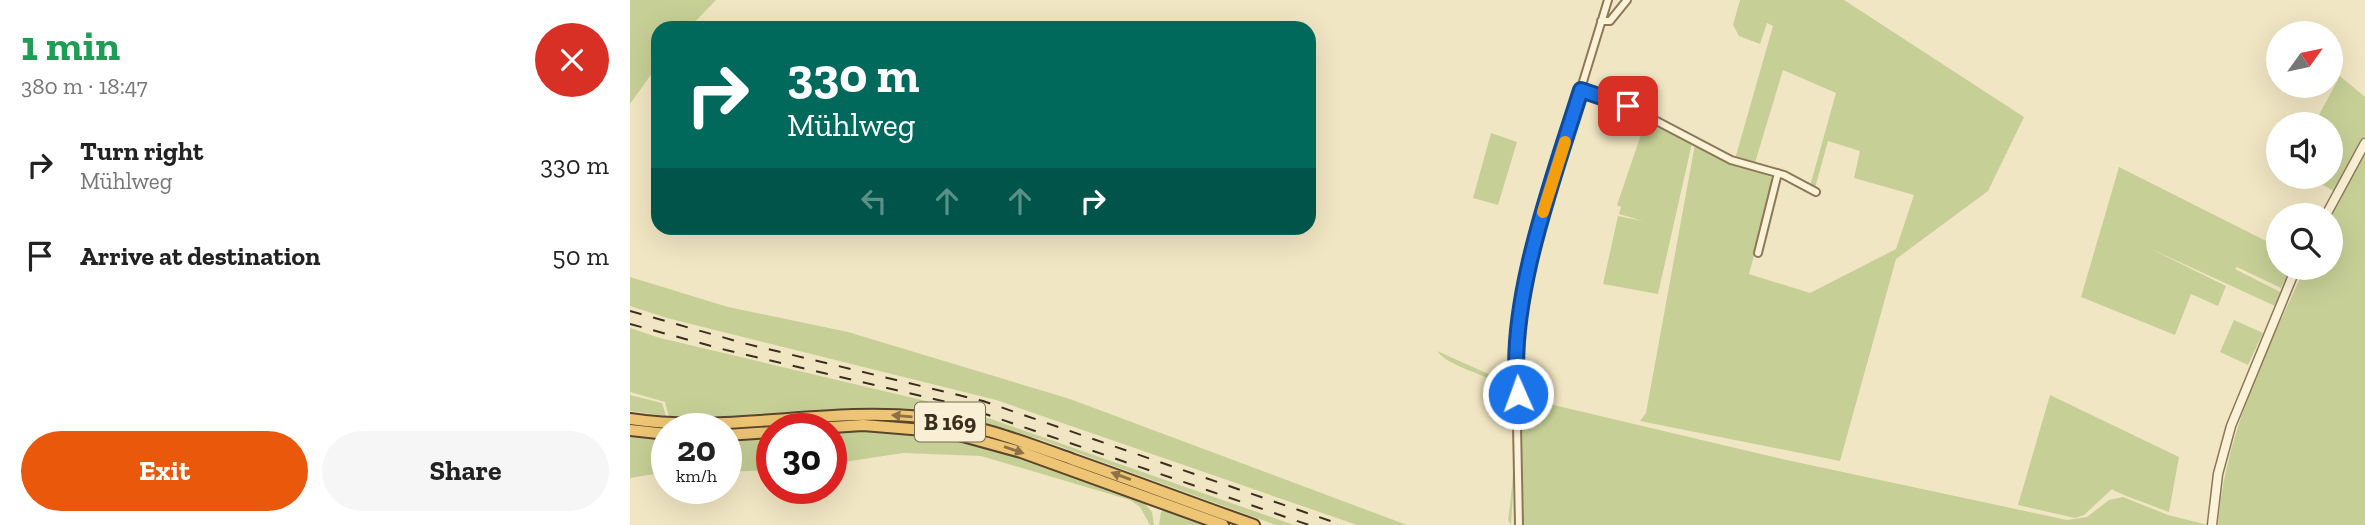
<!DOCTYPE html>
<meta charset="utf-8">
<style>
:root{--surface:#fff;--page:#f6f6f6;--text:#222;--muted:#767676;--accent:#ea580c}
body{margin:0;font-family:"Zilla Slab",serif;background:var(--page);color:var(--text);height:100vh;display:flex;flex-direction:column;font-size:26px;white-space:nowrap}
*{box-sizing:border-box;margin:0}
p{font-size:23px;color:var(--muted)}
.icon{flex:none;width:38px;height:38px;fill:none;stroke:currentColor;stroke-width:2;stroke-linecap:round;stroke-linejoin:round}
.map{position:relative;flex:1;overflow:hidden}
.panel{display:flex;flex-direction:column;background:var(--surface);width:630px}
.panel>*{flex:none}
.banner{position:absolute;left:21px;top:21px;width:665px;height:214px;border-radius:21px;box-shadow:0 7px 28px #0002;background:#00695c;color:#fff;overflow:hidden}
.needle{width:46px;rotate:57deg}
.buttons{position:absolute;left:1636px;top:21px;display:grid;gap:14px}
.buttons a{display:grid;place-items:center;width:77px;height:77px;border-radius:50%;background:var(--surface);box-shadow:0 7px 28px #0002;font-size:35px}
.speed{position:absolute;left:21px;top:413px;display:flex;gap:14px;font-size:35px;font-weight:700;text-align:center}
.speed>*{display:grid;place-content:center;width:91px;height:91px;border-radius:50%;background:var(--surface);box-shadow:0 7px 28px #0002;line-height:1}
.speed small{font-size:18px;font-weight:400}
.speed .limit{border:10px solid #d22;background:#fff;color:#111}
.pin{position:absolute;display:grid;place-items:center;width:60px;height:60px;color:#fff;margin:-30px;border-radius:14px;box-shadow:0 4px 10px #0006}
.me{position:absolute;width:77px;margin:-38px;rotate:358deg;stroke-linejoin:round;filter:drop-shadow(0 0 5px #0008)}
.turn{display:flex;align-items:center;gap:24px;height:147px;padding:0 21px;font-size:32px}
.turn .icon{width:91px;height:91px;stroke-width:2.5}
.turn b{display:block;font-size:49px;line-height:60px}
.lanes{display:flex;align-items:center;height:66px;padding:0 21px;background:#0003;justify-content:center;gap:35px;direction:ltr}
.lanes .off{opacity:.35}
.round{display:grid;place-items:center;flex:none;width:74px;height:74px;border-radius:37px;background:var(--page)}
.head{display:flex;align-items:center;justify-content:space-between;height:119px;padding:0 21px}
h1{font-size:42px;font-weight:700;line-height:52px;color:#1e9e55}
.primary-button{display:flex;gap:14px;margin-top:auto;padding:14px 21px}
.primary-button a{flex:1;height:80px;border-radius:42px;background:var(--accent);color:#fff;font-size:28px;font-weight:700;line-height:80px;text-align:center}
.primary-button a+a{background:var(--page);color:var(--text)}
ul{padding:0;list-style:none}
li{display:flex;align-items:center;gap:21px;height:91px;padding:0 21px}
li div{flex:1}
li b{display:block;font-size:26px}
li em{font-style:normal}
main{display:flex;flex:1;min-height:0}
.map>svg:first-child{display:block}
.green{fill:#c6d096}
.lines{fill:none;stroke-linecap:round;stroke-linejoin:round}
.minor-casing{stroke:#8d7759;stroke-width:10}
.tertiary-casing{stroke:#8d7759;stroke-width:11}
.trunk-casing{stroke:#5a452d;stroke-width:14}
.minor{stroke:#fbf2d7;stroke-width:6}
.tertiary{stroke:#fbf2d7;stroke-width:8}
.trunk{stroke:#eec574;stroke-width:10}
.rail{stroke:#3c2e1e;stroke-width:2;stroke-dasharray:12 12;stroke-linecap:butt}
.oneway{fill:#8c7245}
.route-casing{stroke:#114b97;stroke-width:18}
.route{stroke:#1a73e8;stroke-width:12}
.slow{stroke:#f59e0b;stroke-width:12}
.labels{text-anchor:middle;dominant-baseline:central;stroke-width:7;stroke-linejoin:round;paint-order:stroke}
.shield{fill:#f8efd4;stroke:#746855;stroke-width:2}
.shield-label{font-size:23px;font-weight:bold;fill:#3c2e1e}
</style>
<main>
<section class="panel">
<div class="head"><div><h1>1 min</h1><p>380 m · 18:47</p></div><a class="round" style="background:#d93025;color:#fff"><svg class="icon" aria-label="close" viewBox="0 0 24 24"><path d="M6 6l12 12M18 6L6 18"/></svg></a></div>
<ul>
<li><svg class="icon" aria-label="right" viewBox="0 0 24 24"><path d="M7 20v-9h11M14 6l5 5-5 5"/></svg><div><b>Turn right</b><p>Mühlweg</p></div><em>330 m</em></li>
<li><svg class="icon" aria-label="arrive" viewBox="0 0 24 24"><path d="M6 21V4h12l-3 4 3 4H6"/></svg><div><b>Arrive at destination</b></div><em>50 m</em></li>
</ul>
<div class="primary-button"><a>Exit</a><a>Share</a></div>
</section>
<div class="map">
<svg width="1735" height="525" viewBox="0 0 1735 525">
<rect width="100%" height="100%" fill="#f1e6c3"/>
<path class="green" d="M0 0H86L59 28H28V65L0 104Z
M1110 0H1214L1394 117 1358 191 1266 259 1210 461 1010 421 1016 413 1065 144 1100 162 1141 177 1144 183 1119 274 1180 293 1266 249 1284 195 1224 178 1230 151 1198 141 1185 188 1180 186 1206 93 1153 70 1124 166 1105 159 1143 26 1137 23 1130 44 1109 36 1103 25Z
M1710 76 1735 97V136L1705 192 1680 177H1701V124H1684Z
M1017 117 1062 143 1028 294 973 284 988 216 1013 221 989 214 991 207 987 205Z
M861 133 887 142 868 205 843 198Z
M1735 150V525H1588C1595 433 1637 350 1675 268H1701L1700 215Z
M1489 167 1648 247V268H1661L1651 288 1607 267 1605 269 1650 292 1645 306 1519 248 1596 286 1588 306 1561 294 1545 335 1451 297Z
M0 277 98 307 218 332 440 399 777 525H727L366 400 37 318 0 306Z
M1604 320 1633 333 1618 365 1590 352Z
M0 328 30 338 292 400 361 419 664 525H646L412 440 320 415 229 408 106 417H39L35 402 0 392Z
M807 351 883 385 885 465 881 525 878 520C882 495 893 396 869 383 852 374 817 365 807 351Z
M0 395 32 403 36 416 0 411Z
M1420 395 1549 457 1539 512C1529 508 1486 493 1482 489L1454 515 1445 518 1388 505Z
M894 398 1152 459 1437 520 1457 517 1479 500 1493 497 1538 515 1578 525H892L891 401Z
M232 418 304 423 345 431 612 525H604L441 465 314 427 255 422 183 424V422Z
M239 429C341 434 417 465 511 499L522 512 524 525H520L510 507 500 500 351 456 273 453 201 464V430Z
M0 434 37 438V472L0 478Z
M142 436V470L96 472V439Z
M535 509 581 525H529L531 512Z"/>
<g class="lines">
<defs>
<path id="minor" d="M971 21H980L997 0
M951 90 998 106 1101 160 1154 175 1186 192
M1128 253 1148 173
M889 525 886 375 891 319 913 212 978 0"/>
<path id="tertiary" d="M1696 215 1735 143
M1582 525 1588 474 1601 426 1666 268"/>
<path id="trunk" d="M0 419C98 434 194 407 291 417 344 423 394 442 444 460 504 481 564 504 624 525
M172 429 233 425 318 432 391 452 593 525
M0 430 37 434
M96 435 142 432"/>
</defs>
<use href="#minor" class="minor-casing"/>
<use href="#tertiary" class="tertiary-casing"/>
<use href="#trunk" class="trunk-casing"/>
<use href="#minor" class="minor"/>
<use href="#tertiary" class="tertiary"/>
<use href="#trunk" class="trunk"/>
<path class="rail" d="M0 311 113 343 353 401 712 525
M0 324 96 350 329 405 679 525"/>
</g>
<defs><path id="oneway-solid" d="M-6-.8H1V-3.2L6.5 0L1 3.2V.8H-6Z" transform="scale(1.75)"/></defs>
<g class="oneway">
<use href="#oneway-solid" transform="translate(272 416) rotate(-175)"/>
<use href="#oneway-solid" transform="translate(384 450) rotate(19)"/>
<use href="#oneway-solid" transform="translate(491 476) rotate(-160)"/>
</g>
<g class="lines">
<defs>
<path id="route" d="M888 394C876 305 924 176 951 90L998 106"/>
</defs>
<use href="#route" class="route-casing"/>
<use href="#route" class="route"/>
<path class="slow" d="M913 212 935 142"/>
</g>
<g class="labels">
<rect class="shield" x="285" y="402.5" width="70" height="39" rx="5"/>
<g class="shield-label">
<text x="320" y="422">B 169</text>
</g>
</g>
</svg>
<div class="buttons">
<a><svg class="needle" viewBox="-14 -14 28 28"><path d="M0-13l5 13h-10z" fill="#e53935"/><path d="M0 13l5-13h-10z" fill="#767676"/></svg></a>
<a><svg class="icon" aria-label="sound" viewBox="0 0 24 24"><path d="M4 9h4l5-4v14l-5-4H4zM17 9q2 3 0 6"/></svg></a>
<a><svg class="icon" aria-label="search" viewBox="0 0 24 24"><circle cx="10" cy="10" r="6"/><path d="M15 15l6 6"/></svg></a>
</div>
<div class="speed"><div>20<small>km/h</small></div><div class="limit">30</div></div>
<div class="pin" style="left:998px;top:106px;background:#d93025"><svg class="icon" aria-label="arrive" viewBox="0 0 24 24"><path d="M6 21V4h12l-3 4 3 4H6"/></svg></div>
<svg class="me" style="left:888px;top:394px" viewBox="-20 -20 40 40"><circle r="17" fill="#1a73e8" stroke="#fff" stroke-width="3"/><path d="M0-11L8 9 0 5-8 9z" fill="#fff"/></svg>
<div class="banner">
<div class="turn"><svg class="icon" aria-label="right" viewBox="0 0 24 24"><path d="M7 20v-9h11M14 6l5 5-5 5"/></svg><div><b>330 m</b>Mühlweg</div></div>
<div class="lanes"><svg class="icon off" aria-label="left" viewBox="0 0 24 24"><path d="M17 20v-9H6M10 6l-5 5 5 5"/></svg><svg class="icon off" aria-label="ahead" viewBox="0 0 24 24"><path d="M12 20V5M6 11l6-6 6 6"/></svg><svg class="icon off" aria-label="ahead" viewBox="0 0 24 24"><path d="M12 20V5M6 11l6-6 6 6"/></svg><svg class="icon" aria-label="right" viewBox="0 0 24 24"><path d="M7 20v-9h11M14 6l5 5-5 5"/></svg></div>
</div>
</div>
</main>
